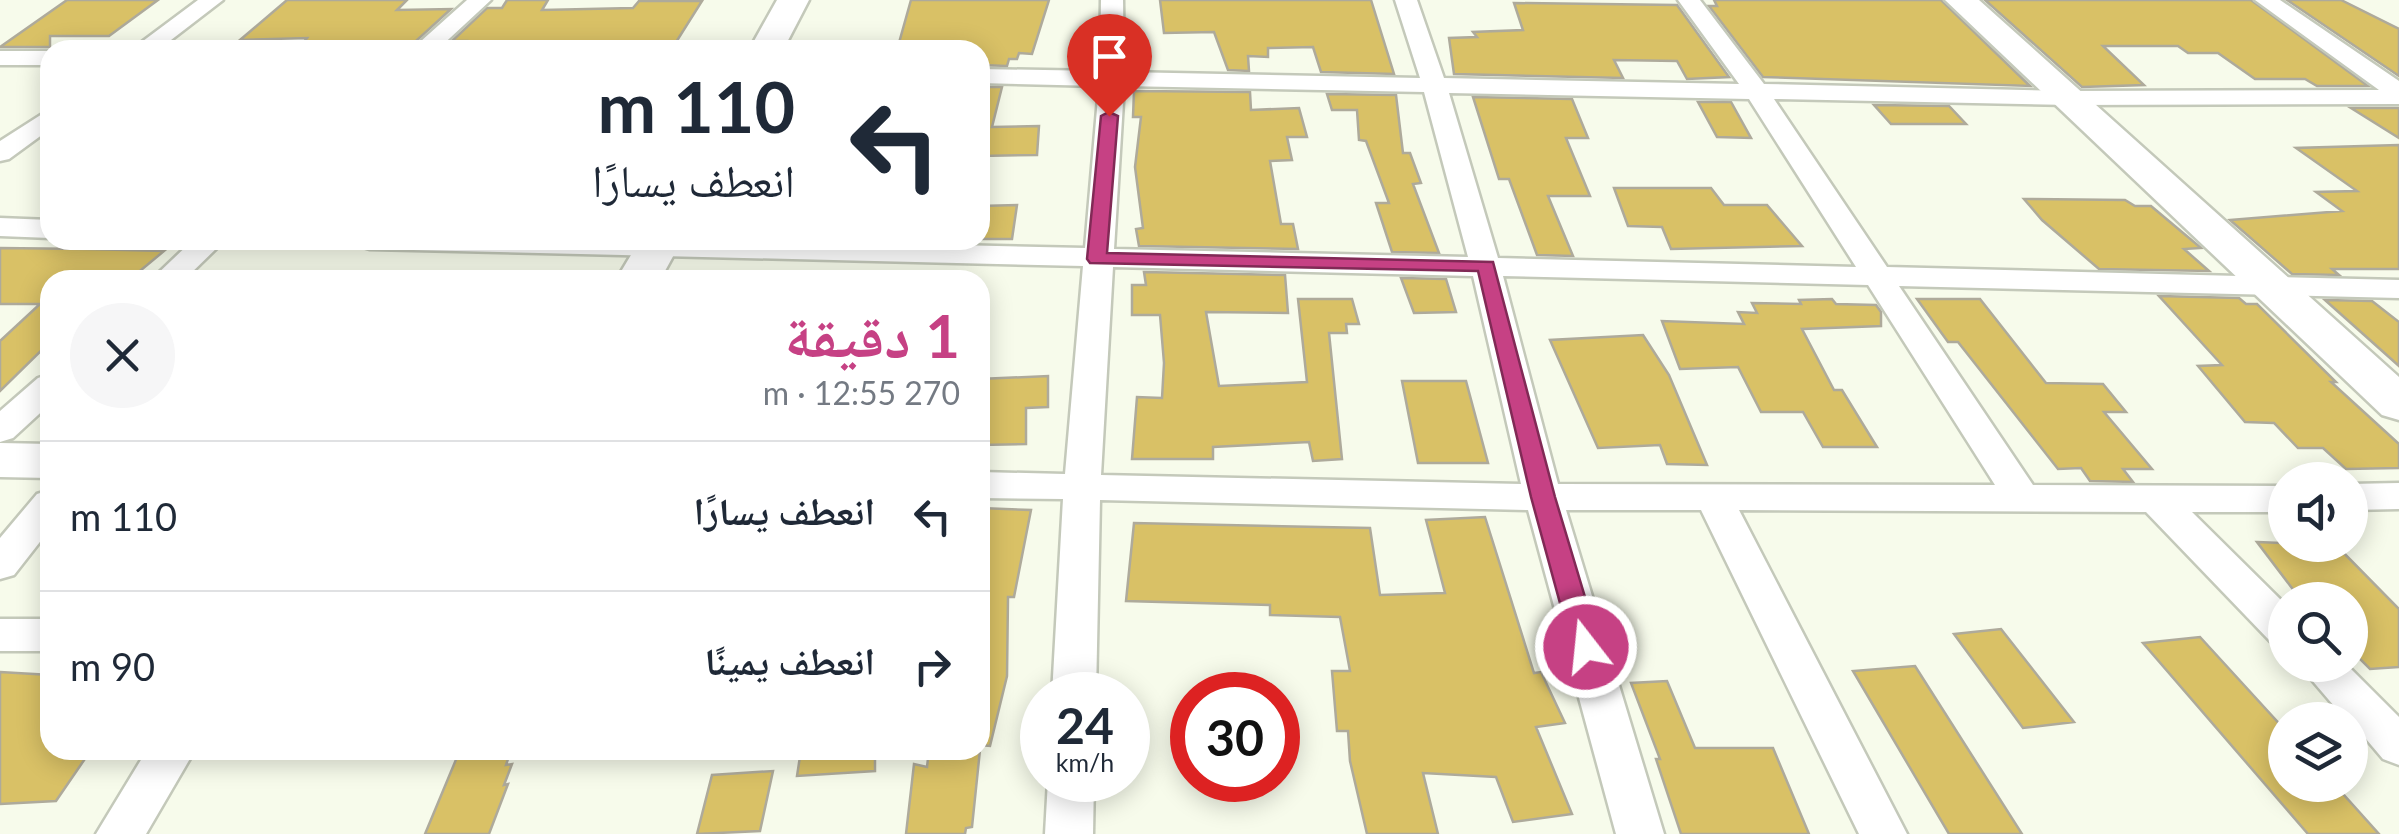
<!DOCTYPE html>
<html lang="ar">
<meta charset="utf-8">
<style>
:root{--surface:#fff;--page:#f6f6f7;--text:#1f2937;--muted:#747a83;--line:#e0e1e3;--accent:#c64184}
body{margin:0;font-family:Lato,"Noto Naskh Arabic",sans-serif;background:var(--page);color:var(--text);direction:rtl;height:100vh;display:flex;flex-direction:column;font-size:38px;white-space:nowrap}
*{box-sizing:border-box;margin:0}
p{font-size:32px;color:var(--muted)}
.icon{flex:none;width:55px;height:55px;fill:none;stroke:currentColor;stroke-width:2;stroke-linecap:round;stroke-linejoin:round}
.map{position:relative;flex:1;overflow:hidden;direction:ltr}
.sheet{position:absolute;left:40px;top:270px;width:950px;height:490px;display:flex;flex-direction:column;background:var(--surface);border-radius:30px;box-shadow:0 5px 25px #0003;direction:rtl}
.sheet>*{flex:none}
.guide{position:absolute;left:40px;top:40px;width:950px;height:210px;border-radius:30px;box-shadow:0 5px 25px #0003;direction:rtl;background:#fff;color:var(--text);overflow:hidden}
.buttons{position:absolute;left:2268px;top:462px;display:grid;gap:20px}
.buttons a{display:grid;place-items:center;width:100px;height:100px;border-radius:50%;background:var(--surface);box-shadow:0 5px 25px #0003;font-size:50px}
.speed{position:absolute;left:1020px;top:672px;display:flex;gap:20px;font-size:50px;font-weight:700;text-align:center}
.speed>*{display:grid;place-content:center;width:130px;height:130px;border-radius:50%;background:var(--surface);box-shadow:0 5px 25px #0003;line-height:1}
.speed small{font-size:25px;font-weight:400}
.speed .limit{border:15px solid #d22;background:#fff;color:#111}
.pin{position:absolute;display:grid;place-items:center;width:85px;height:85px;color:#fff;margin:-102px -42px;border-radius:50% 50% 50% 0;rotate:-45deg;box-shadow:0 0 10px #0007}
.pin .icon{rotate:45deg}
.me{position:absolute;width:110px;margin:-55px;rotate:344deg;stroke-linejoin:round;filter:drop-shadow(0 0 8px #0008)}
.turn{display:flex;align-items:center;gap:35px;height:210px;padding:0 30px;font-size:45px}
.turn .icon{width:130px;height:130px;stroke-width:2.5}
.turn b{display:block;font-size:70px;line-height:85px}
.round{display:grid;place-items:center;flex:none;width:105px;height:105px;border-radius:52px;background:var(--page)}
.headline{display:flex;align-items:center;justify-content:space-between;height:170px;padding:0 30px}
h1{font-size:60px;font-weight:700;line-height:75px;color:var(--accent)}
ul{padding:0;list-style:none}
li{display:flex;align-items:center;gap:30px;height:150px;padding:0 30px;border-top:2px solid var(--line)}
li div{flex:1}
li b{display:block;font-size:38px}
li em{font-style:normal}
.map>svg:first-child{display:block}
.building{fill:#d9c166;stroke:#aeaa9b;stroke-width:2.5}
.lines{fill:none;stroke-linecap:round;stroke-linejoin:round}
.street-casing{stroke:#c4c9ba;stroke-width:5}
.secondary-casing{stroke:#c4c9ba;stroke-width:5}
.street{fill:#fff;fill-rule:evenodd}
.secondary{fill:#fff;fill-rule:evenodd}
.route{fill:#c64184;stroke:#812a56;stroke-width:2.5}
</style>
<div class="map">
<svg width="2399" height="834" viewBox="0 0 2399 834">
<rect width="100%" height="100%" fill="#f7fbeb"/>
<path class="building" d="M67 0H158L109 36H50V47H0Z
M287 0H407L397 10 451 9 415 42H397L391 48 298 50 307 38 240 40Z
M507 0H548L542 10 633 8 639 1H702L673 47 534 50 461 47 466 41H452L487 8H502Z
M911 0H1049L1032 54 1019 53 1017 59H1009L1007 66 980 65V50H897Z
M1160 0H1371L1394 74 1321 72 1313 47 1268 48V57L1248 56 1249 71 1228 70 1214 32 1164 33Z
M1714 0H1941L2030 86 1763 77 1709 6H1717Z
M1985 0H2251L2368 86H2317L2305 79H2255L2218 53H2188L2178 46H2103L2144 85 2082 87Z
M2287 0H2341L2399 29V76Z
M1514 3 1677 5 1729 77 1687 79 1677 61 1614 60 1623 78 1454 74 1449 38 1477 37 1473 32 1523 30Z
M980 87H1002L992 127 1039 126 1037 155 980 156Z
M1134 91 1250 92 1251 110 1299 108 1307 137H1287L1292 160 1270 161 1281 224H1293L1298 249 1139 246 1136 229 1143 228 1135 167 1141 117H1133Z
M1327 94 1396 95 1403 153H1410L1421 183 1413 184 1439 253 1392 252 1376 203H1389L1366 141 1359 140 1357 110H1332Z
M1473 97 1572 99 1588 138H1566L1590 196H1548L1573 256 1537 255 1509 179H1499Z
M1698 102H1731L1751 138 1717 137Z
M1874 105 1949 106 1966 124H1891Z
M2351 108H2399V138Z
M2399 145V269H2332L2339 275 2292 274 2230 220 2342 211 2316 192 2357 191 2296 148Z
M1614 188H1711L1724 205H1767L1802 246 1671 249 1662 227 1628 226Z
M2024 199 2125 200 2135 206H2151L2201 248 2184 249 2209 271 2099 269 2042 220Z
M1017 205 1012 239H980V206Z
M0 248 86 249 164 251 129 280H50V342L0 391V341L40 304H0Z
M1144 272 1285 275 1288 313 1206 312 1219 386 1307 382 1298 299H1352L1359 324H1346L1347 333H1329L1342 459 1313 461 1309 442 1213 447V459H1132L1137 397 1162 398 1164 363 1160 315H1132V285H1146Z
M1401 278 1446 279 1456 312 1414 313Z
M2159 296 2239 298 2246 304H2257L2336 382H2331L2399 444V468L2346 469 2323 448H2298L2274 423 2245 422 2198 366 2222 365Z
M1832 299 1836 304 1876 305 1881 312V326L1802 329 1834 390H1842L1877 447H1823L1803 412H1761L1738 367 1680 369 1662 321 1744 324 1738 312 1757 313 1752 303 1801 304 1799 300Z
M1917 299H1980L2046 383 2103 384 2126 412H2104L2152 469H2123L2133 482 2090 481 2081 468 2058 469 1958 342H1948Z
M2325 300 2372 301 2399 322V366Z
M1643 335 1669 375 1707 465 1667 464 1660 445 1598 448 1550 340Z
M1048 376V407L1026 408V444L980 445V379Z
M1402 381H1466L1488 463H1418Z
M980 508 1031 510 1014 597H1008L1007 676 990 746 980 745Z
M1485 517 1534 673 1541 672 1565 723 1536 727 1572 814 1513 822 1496 777 1423 773 1438 834H1367L1350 761 1348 731H1337L1332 671H1350L1340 617 1270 615V605L1126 601 1134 523 1370 528 1380 595 1445 593 1426 520Z
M2257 542 2336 545 2399 609V667L2370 669 2350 649V600H2301Z
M2001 629 2074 722 2023 728 1954 634Z
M2200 637 2285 730V785H2335L2379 834H2308L2143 643Z
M1915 666 2022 834H1949L1853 671Z
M0 672 50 675V750H91L56 801 0 804Z
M1667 681 1695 748H1773L1809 834H1681L1656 759H1660L1631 683Z
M460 750H511L506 765 512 764 504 785 508 784 489 834H425Z
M801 750H875V771L797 776Z
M929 750H980L972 827 966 828 965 834H906L914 764 927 767Z
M773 771 760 831 697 834 712 775Z"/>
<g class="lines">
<defs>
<path id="street" d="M198 0H223L158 50H131Z
M467 0H491L437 50H411Z
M1101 0H1123L1124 72 1420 78 1395 0H1417L1444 78 1739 84 1678 0H1700L1764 84 2070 91 2379 90 2255 0H2280L2399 81V104L2070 105 1774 99 1887 267 2399 280V298L1899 286 2033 485 2285 486V512H2192L2285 604V646L2270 641 2146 512 1739 510 1907 834H1859L1701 510H1566L1664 834H1616L1528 510 1100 500 1096 695H1052L1063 499 980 498V472L1065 474 1083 266 370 249 360 246 355 240H738L1085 248 1099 86 980 83V69L1100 71ZM1124 86 1424 92 1468 257 1114 249ZM1449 93 1749 99 1856 267 1498 258ZM1113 267 1473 276 1521 484 1101 475ZM1503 276 1868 285 1995 485 1558 484Z
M0 51H50V65H0Z
M50 109V129L9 159 0 161V141Z
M0 218 50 220V238L0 236Z
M193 240H225L184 280H151Z
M50 374V404L13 438 0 442V411L38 378Z
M2399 483V509L2350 510V484Z
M50 490V529L14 575 0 579V538L37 494Z
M0 619H50V651H0Z
M2299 665H2347L2399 717V765L2383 759 2350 720H2346Z
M147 750H195L146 834H96Z
M1048 780H1094L1093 834H1045Z"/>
<path id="secondary" d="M777 0H809L783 50H749Z
M1945 0H1979L2399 377V420L2382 415Z
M640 240H682L660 280H616Z
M0 443 50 444V478L0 477Z"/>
</defs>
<use href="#street" class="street-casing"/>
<use href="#secondary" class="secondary-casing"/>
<use href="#street" class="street"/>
<use href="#secondary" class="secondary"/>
</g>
<path class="route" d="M1109 112 1118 116 1107 253 1493 262 1555 497 1600 647 1596 654 1586 657 1576 654 1572 647 1531 497 1478 271 1090 263 1087 259 1101 116Z"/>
</svg>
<div class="buttons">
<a><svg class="icon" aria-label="sound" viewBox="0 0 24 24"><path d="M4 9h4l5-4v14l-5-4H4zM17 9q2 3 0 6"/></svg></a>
<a><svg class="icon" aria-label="search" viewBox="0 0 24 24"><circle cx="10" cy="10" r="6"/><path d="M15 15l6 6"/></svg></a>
<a><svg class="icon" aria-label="layers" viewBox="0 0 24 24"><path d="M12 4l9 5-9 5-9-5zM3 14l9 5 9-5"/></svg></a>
</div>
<div class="speed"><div>24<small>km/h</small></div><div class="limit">30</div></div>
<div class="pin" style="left:1109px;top:116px;background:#d93025"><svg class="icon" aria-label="arrive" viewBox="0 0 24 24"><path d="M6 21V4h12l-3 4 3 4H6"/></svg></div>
<svg class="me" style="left:1586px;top:647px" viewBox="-20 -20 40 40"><circle r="17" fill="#c64184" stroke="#fff" stroke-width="3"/><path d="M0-11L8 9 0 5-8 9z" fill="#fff"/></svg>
<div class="guide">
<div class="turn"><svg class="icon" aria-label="left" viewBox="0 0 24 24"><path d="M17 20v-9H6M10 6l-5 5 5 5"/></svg><div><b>110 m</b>انعطف يسارًا</div></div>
</div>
<section class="sheet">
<div class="headline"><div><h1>1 دقيقة</h1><p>270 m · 12:55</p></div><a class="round"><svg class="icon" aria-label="close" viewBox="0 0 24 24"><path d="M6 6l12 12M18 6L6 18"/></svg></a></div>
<ul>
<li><svg class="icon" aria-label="left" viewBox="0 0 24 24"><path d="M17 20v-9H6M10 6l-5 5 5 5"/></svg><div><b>انعطف يسارًا</b></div><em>110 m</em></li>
<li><svg class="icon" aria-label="right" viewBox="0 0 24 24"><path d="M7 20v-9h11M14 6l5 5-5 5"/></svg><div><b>انعطف يمينًا</b></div><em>90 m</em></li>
</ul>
</section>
</div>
